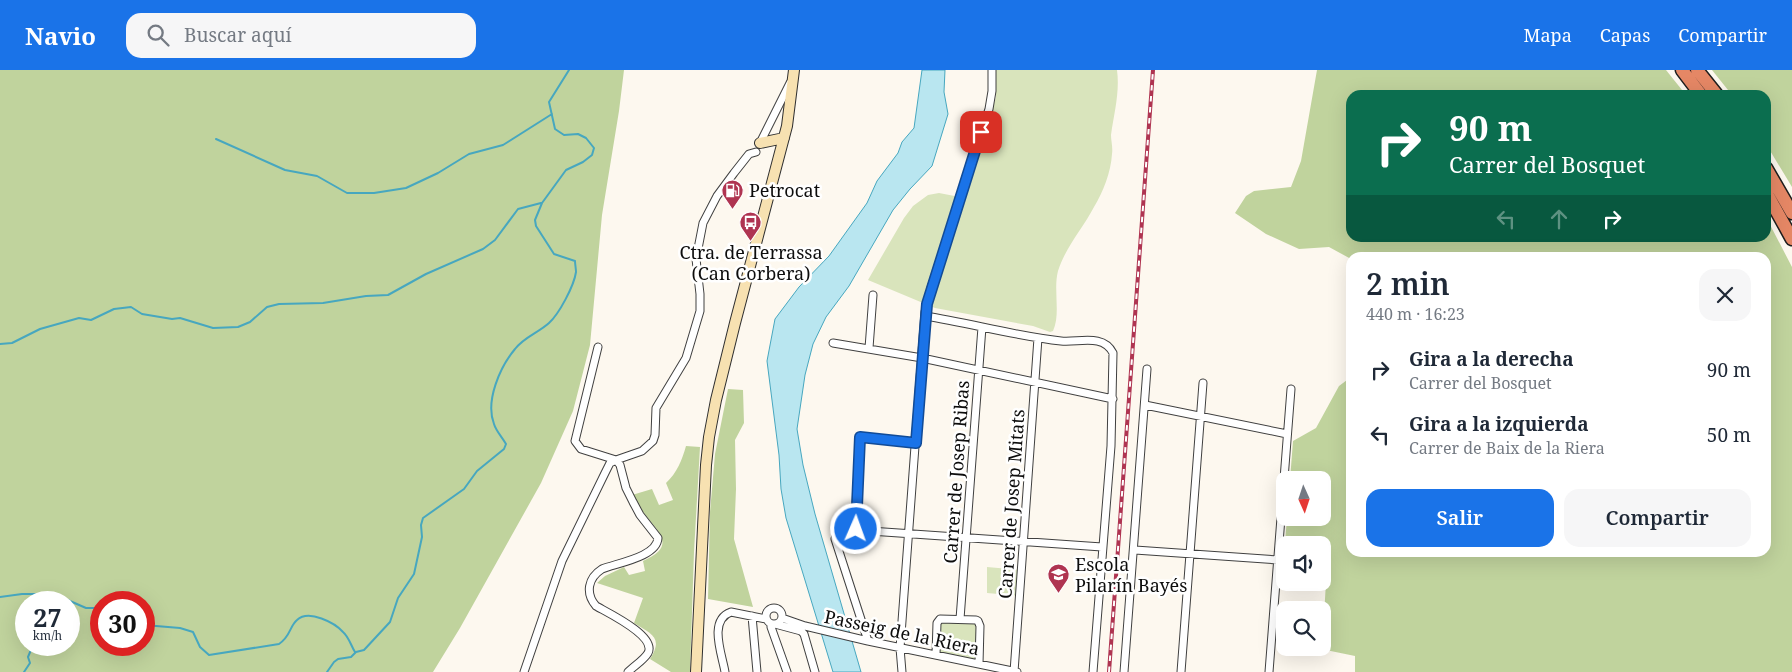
<!DOCTYPE html>
<html lang="es">
<meta charset="utf-8">
<style>
:root{--surface:#fff;--page:#f6f6f7;--text:#1f2937;--muted:#747a83;--accent:#1a73e8}
body{margin:0;font-family:"Noto Serif",serif;background:var(--page);color:var(--text);height:100vh;display:flex;flex-direction:column;font-size:19px;white-space:nowrap}
*{box-sizing:border-box;margin:0}
p{font-size:16px;color:var(--muted)}
.icon{flex:none;width:28px;height:28px;fill:none;stroke:currentColor;stroke-width:2;stroke-linecap:round;stroke-linejoin:round}
.map{position:relative;flex:1;overflow:hidden}
.panel{position:absolute;left:1346px;top:182px;width:425px;height:305px;display:flex;flex-direction:column;background:var(--surface);border-radius:15px;box-shadow:0 5px 20px #0002}
.panel>*{flex:none}
.guide{position:absolute;left:1346px;top:20px;width:425px;height:152px;border-radius:15px;box-shadow:0 5px 20px #0002;background:#0b6e4f;color:#fff;overflow:hidden}
.needle{width:32px;rotate:177deg}
.buttons{position:absolute;left:1276px;top:401px;display:grid;gap:10px}
.buttons a{display:grid;place-items:center;width:55px;height:55px;border-radius:10px;background:var(--surface);box-shadow:0 5px 20px #0002;font-size:25px}
.speed{position:absolute;left:15px;top:521px;display:flex;gap:10px;font-size:25px;font-weight:700;text-align:center}
.speed>*{display:grid;place-content:center;width:65px;height:65px;border-radius:50%;background:var(--surface);box-shadow:0 5px 20px #0002;line-height:1}
.speed small{font-size:12px;font-weight:400}
.speed .limit{border:8px solid #d22;background:#fff;color:#111}
.pin{position:absolute;display:grid;place-items:center;width:42px;height:42px;color:#fff;margin:-21px;border-radius:10px;box-shadow:0 2px 8px #0006}
.me{position:absolute;width:55px;margin:-28px;rotate:2deg;stroke-linejoin:round;filter:drop-shadow(0 0 4px #0008)}
.turn{display:flex;align-items:center;gap:18px;height:105px;padding:0 20px;font-size:22px}
.turn .icon{width:65px;height:65px;stroke-width:2.5}
.turn b{display:block;font-size:35px;line-height:42px}
.lanes{display:flex;align-items:center;height:48px;padding:0 20px;background:#0003;justify-content:center;gap:25px;direction:ltr}
.lanes .off{opacity:.35}
.round{display:grid;place-items:center;flex:none;width:52px;height:52px;border-radius:15px;background:var(--page)}
.head{display:flex;align-items:center;justify-content:space-between;height:85px;padding:0 20px}
h1{font-size:30px;font-weight:600;line-height:38px}
.button{display:flex;gap:10px;margin-top:auto;padding:10px 20px}
.button a{flex:1;height:58px;border-radius:15px;background:var(--accent);color:#fff;font-size:20px;font-weight:600;line-height:58px;text-align:center}
.button a+a{background:var(--page);color:var(--text)}
ul{padding:0;list-style:none}
li{display:flex;align-items:center;gap:15px;height:65px;padding:0 20px}
li div{flex:1}
li b{display:block;font-size:19px}
li em{font-style:normal}
header{display:flex;align-items:center;gap:30px;box-sizing:border-box;height:70px;padding:0 25px;background:var(--accent);color:#fff}
header strong{font-size:24px}
nav{display:flex;gap:28px;margin-inline-start:auto;font-size:18px}
.search{width:350px;height:45px;background:var(--page);display:flex;align-items:center;gap:12px;box-sizing:border-box;padding:0 18px;border-radius:15px;color:var(--muted);font-size:19px}
.map>svg:first-child{display:block}
.green{fill:#d9e4bc}
.forest{fill:#c0d39d;fill-rule:evenodd}
.water{fill:#b9e6f0;stroke:#47a7bf}
.lines{fill:none;stroke-linecap:round;stroke-linejoin:round}
.stream{stroke:#47a7bf;stroke-width:2}
.street-casing{stroke:#404040;stroke-width:9}
.secondary-casing{stroke:#2f2f2f;stroke-width:12}
.highway-casing{stroke:#1e1e1e;stroke-width:15}
.street{stroke:#fff;stroke-width:7}
.secondary{stroke:#f7e1b1;stroke-width:10}
.highway{stroke:#e58765;stroke-width:12}
.rail-casing{stroke:#af3451;stroke-width:4}
.rail{stroke:#fff;stroke-width:2;stroke-dasharray:5.5;stroke-linecap:butt}
.route-casing{stroke:#114b97;stroke-width:12}
.route{stroke:#1a73e8;stroke-width:9}
.labels{text-anchor:middle;dominant-baseline:central;stroke-width:5;stroke-linejoin:round;paint-order:stroke}
.poi-label{font-size:18px;fill:#0d0d0d;stroke:#fff;text-anchor:start}
.street-label{font-size:18px;fill:#0d0d0d;stroke:#fff}
</style>
<header>
<strong>Navio</strong>
<div class="search"><svg class="icon" aria-label="search" viewBox="0 0 24 24"><circle cx="10" cy="10" r="6"/><path d="M15 15l6 6"/></svg>Buscar aquí</div>
<nav><a>Mapa</a><a>Capas</a><a>Compartir</a></nav>
</header>
<div class="map">
<svg width="1792" height="602" viewBox="0 0 1792 602">
<rect width="100%" height="100%" fill="#fdf8ef"/>
<path class="green" d="M996 0H1117C1120 22 1114 43 1111 65 1111 71 1113 77 1112 84 1111 102 1103 122 1094 137 1083 158 1065 178 1058 201 1053 220 1061 244 1053 261L1050 262 1033 256 935 238 868 210 904 148 913 136 928 125 939 123 965 128 996 27Z
M987 497 1022 500 1020 526 987 523Z
M938 551H978L979 594 936 585Z"/>
<path class="forest" d="M0 0H624L619 41 602 145 590 275 573 341 541 413 460 558 433 602H0ZM69 532V575H26V532ZM144 532V575H101V532Z
M1317 0H1666L1686 25H1351V168H1766V147L1792 197V602H1355V586L1321 579 1322 578 1327 496H1323L1322 475H1285V496H1283L1287 448H1322V410H1290L1293 371 1316 358 1339 316 1351 307V482H1766V188H1351V189L1329 177 1299 179 1266 164 1235 143 1246 126 1254 121 1291 117 1301 91Z
M1712 0H1792V117L1766 74V25H1732Z
M728 319 743 320 744 353 735 370 736 419 734 469 753 537 708 529 710 442 715 384Z
M686 376 700 377 694 482 690 602H671L650 589C664 567 651 564 634 553L643 528 597 513 605 506 624 497 629 505 645 501 643 491C678 476 658 462 643 442 639 437 636 431 632 425L652 419 659 435 673 430 666 413C677 403 682 390 686 376Z"/>
<path class="water" d="M922 0H945L944 22 948 44 932 96 910 119 893 140 849 216 826 247 813 274 805 305 797 359 803 395 815 444 861 602H833L786 448 781 419 779 385 767 291 775 249 799 217 829 186 867 133 877 111 898 83 902 72 914 58Z"/>
<g class="lines">
<path class="stream" d="M216 69 285 100 317 106 347 123H374L406 118 438 103 469 84 503 75 552 44
M0 274 12 273 40 259 79 248 91 250 114 239 131 237 142 244 172 249 180 248 213 258 238 257 250 252 267 237 279 234 323 233 366 226 388 225 426 204 483 179 495 170 518 139 541 133
M0 527 22 524H54L86 538H101
M144 555 180 558 193 562 200 577 209 585 279 574C291 566 289 557 297 550 309 539 335 553 343 562 349 567 351 576 355 582
M24 602 30 593 28 587 33 575
M327 602 334 592 338 589 351 587 356 582 364 580 390 552 398 528 414 504 422 467 421 455 423 448 464 419 477 401 504 379 506 374C502 367 496 361 494 354 485 331 500 297 515 279 524 267 538 263 549 253 559 244 574 216 576 202 576 199 575 194 575 191L554 184 536 156 535 150 542 133 566 100 583 92 592 85 594 78 586 68 578 64 564 65 555 59 549 32 569 0"/>
<defs>
<path id="street" d="M760 73 790 13
M925 246C970 253 1015 266 1061 271 1078 273 1103 263 1113 283L1111 376 1093 602
M833 273 922 288 1113 329
M598 277 575 371 581 379 616 390 642 381 653 371 655 365 656 338 686 288 700 241V224L696 189 703 153 717 126 734 103 749 84 756 82
M869 278 873 225
M1145 335 1287 364
M856 459 860 367 916 373
M1135 480 1278 490
M766 546a8 8 0 1 1 16 0a8 8 0 1 1-16 0Z
M752 546 757 602
M782 548 805 556 868 571 1017 602
M960 549 982 257
M771 554V557L787 602
M775 554 801 561 804 564 815 602
M868 571 835 469 837 462 841 459 1102 477
M936 585 937 553 940 549 976 550 978 551 980 556 979 594
M524 602 562 491 605 403 610 393 616 390 620 395 626 418 633 432 640 445 658 468C657 487 617 493 602 499 588 508 585 523 596 536 608 543 657 566 648 583 644 590 634 596 628 602
M725 602C722 584 708 550 731 542L766 549
M902 602 900 578 925 242 931 218 989 39 992 21V0
M1014 602 1038 268
M1124 602 1147 299
M1181 602 1203 313
M1269 602 1291 319"/>
<path id="secondary" d="M760 73 784 68
M696 602 706 395 709 367 716 330 735 253 787 56 794 0"/>
<path id="highway" d="M1682 0 1701 25
M1697 0 1717 25
M1766 98 1792 143
M1766 122 1792 169"/>
</defs>
<use href="#street" class="street-casing"/>
<use href="#secondary" class="secondary-casing"/>
<use href="#highway" class="highway-casing"/>
<use href="#street" class="street"/>
<use href="#secondary" class="secondary"/>
<use href="#highway" class="highway"/>
<defs>
<path id="rail" d="M1109 602 1153 0"/>
</defs>
<use href="#rail" class="rail-casing"/>
<use href="#rail" class="rail"/>
</g>
<g class="lines">
<defs>
<path id="route" d="M856 459 860 367 916 373 927 234 981 62"/>
</defs>
<use href="#route" class="route-casing"/>
<use href="#route" class="route"/>
</g>
<defs>
<symbol id="fuel-pin" viewBox="-11 -11 22 30"><path d="M0 17L-7.5 6A9.5 9.5 0 1 1 7.5 6Z" fill="#af3451" stroke="#fff"/><path d="M-5.5-6h7V0h2V4h1.3V-2.5L3-4.5l.8-.8L6-3V5H2.5V1h-1V6h-7ZM-4.2-4.7v3.2H.2V-4.7Z" fill="#fff"/></symbol>
<symbol id="bus-pin" viewBox="-11 -11 22 30"><path d="M0 17L-7.5 6A9.5 9.5 0 1 1 7.5 6Z" fill="#af3451" stroke="#fff"/><path d="M-5-6H5V4H4V6H2V4H-2V6H-4V4H-5ZM-3.5-4V0h7V-4ZM-3.5 1.2v1.5H-2V1.2ZM2 1.2v1.5H3.5V1.2Z" fill="#fff"/></symbol>
<symbol id="school-pin" viewBox="-11 -11 22 30"><path d="M0 17L-7.5 6A9.5 9.5 0 1 1 7.5 6Z" fill="#af3451" stroke="#fff"/><path d="M0-5L7-2L0 1L-7-2ZM-4 1L0 2.5L4 1V4Q0 6-4 4Z" fill="#fff"/></symbol>
</defs>
<g fill-rule="evenodd">
<use href="#fuel-pin" x="720" y="108" width="25" height="34"/>
<use href="#bus-pin" x="738" y="140" width="25" height="34"/>
<use href="#school-pin" x="1046" y="492" width="25" height="34"/>
</g>
<g class="labels">
<g class="poi-label">
<text x="749" y="120">Petrocat</text>
<text x="751" y="182" text-anchor="middle">Ctra. de Terrassa<tspan x="751" dy="21">(Can Corbera)</tspan></text>
<text x="1075" y="494">Escola<tspan x="1075" dy="21">Pilarín Bayés</tspan></text>
</g>
<g class="street-label">
<text transform="translate(956 402) rotate(-86)">Carrer de Josep Ribas</text>
<text transform="translate(1011 434) rotate(-86)">Carrer de Josep Mitats</text>
<text transform="translate(902 562) rotate(12)">Passeig de la Riera</text>
</g>
</g>
</svg>
<div class="buttons">
<a><svg class="needle" viewBox="-14 -14 28 28"><path d="M0-13l5 13h-10z" fill="#e53935"/><path d="M0 13l5-13h-10z" fill="#747a83"/></svg></a>
<a><svg class="icon" aria-label="sound" viewBox="0 0 24 24"><path d="M4 9h4l5-4v14l-5-4H4zM17 9q2 3 0 6"/></svg></a>
<a><svg class="icon" aria-label="search" viewBox="0 0 24 24"><circle cx="10" cy="10" r="6"/><path d="M15 15l6 6"/></svg></a>
</div>
<div class="speed"><div>27<small>km/h</small></div><div class="limit">30</div></div>
<div class="pin" style="left:981px;top:62px;background:#d93025"><svg class="icon" aria-label="arrive" viewBox="0 0 24 24"><path d="M6 21V4h12l-3 4 3 4H6"/></svg></div>
<svg class="me" style="left:856px;top:459px" viewBox="-20 -20 40 40"><circle r="17" fill="#1a73e8" stroke="#fff" stroke-width="3"/><path d="M0-11L8 9 0 5-8 9z" fill="#fff"/></svg>
<div class="guide">
<div class="turn"><svg class="icon" aria-label="right" viewBox="0 0 24 24"><path d="M7 20v-9h11M14 6l5 5-5 5"/></svg><div><b>90 m</b>Carrer del Bosquet</div></div>
<div class="lanes"><svg class="icon off" aria-label="left" viewBox="0 0 24 24"><path d="M17 20v-9H6M10 6l-5 5 5 5"/></svg><svg class="icon off" aria-label="ahead" viewBox="0 0 24 24"><path d="M12 20V5M6 11l6-6 6 6"/></svg><svg class="icon" aria-label="right" viewBox="0 0 24 24"><path d="M7 20v-9h11M14 6l5 5-5 5"/></svg></div>
</div>
<section class="panel">
<div class="head"><div><h1>2 min</h1><p>440 m · 16:23</p></div><a class="round"><svg class="icon" aria-label="close" viewBox="0 0 24 24"><path d="M6 6l12 12M18 6L6 18"/></svg></a></div>
<ul>
<li><svg class="icon" aria-label="right" viewBox="0 0 24 24"><path d="M7 20v-9h11M14 6l5 5-5 5"/></svg><div><b>Gira a la derecha</b><p>Carrer del Bosquet</p></div><em>90 m</em></li>
<li><svg class="icon" aria-label="left" viewBox="0 0 24 24"><path d="M17 20v-9H6M10 6l-5 5 5 5"/></svg><div><b>Gira a la izquierda</b><p>Carrer de Baix de la Riera</p></div><em>50 m</em></li>
</ul>
<div class="button"><a>Salir</a><a>Compartir</a></div>
</section>
</div>
